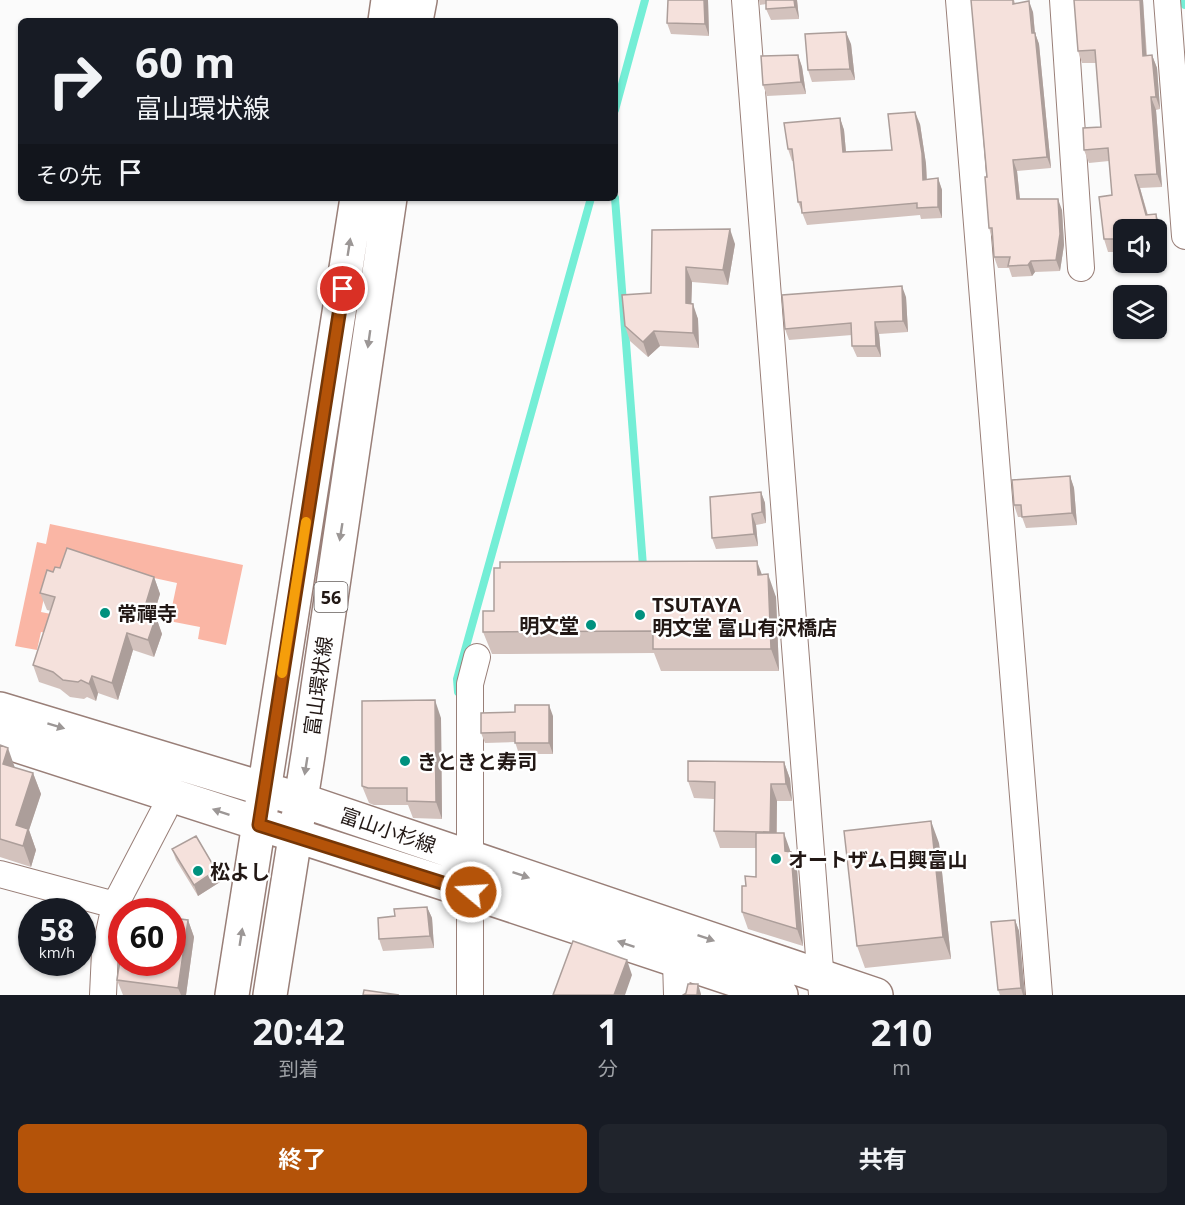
<!DOCTYPE html>
<html lang="ja">
<meta charset="utf-8">
<style>
:root{--surface:#171b24;--page:#20242c;--text:#f1f3f6;--muted:#9ea1a6;--accent:#b45309}
body{margin:0;font-family:"Open Sans","Noto Sans JP",sans-serif;background:var(--page);color:var(--text);height:100vh;display:flex;flex-direction:column;font-size:22px;white-space:nowrap}
*{box-sizing:border-box;margin:0}
p{font-size:20px;color:var(--muted)}
.icon{flex:none;width:33px;height:33px;fill:none;stroke:currentColor;stroke-width:2;stroke-linecap:round;stroke-linejoin:round}
.map{position:relative;height:995px;overflow:hidden}
.details{display:flex;flex-direction:column;background:var(--surface);flex:1}
.details>*{flex:none}
.hud{position:absolute;left:18px;top:18px;width:600px;height:183px;border-radius:9px;box-shadow:0 2px 4px #0004;background:#171b24;color:var(--text);overflow:hidden}
.fabs{position:absolute;left:1113px;top:219px;display:grid;gap:12px}
.fabs a{display:grid;place-items:center;width:54px;height:54px;border-radius:9px;background:var(--surface);box-shadow:0 2px 4px #0004;font-size:30px}
.speed{position:absolute;left:18px;top:898px;display:flex;gap:12px;font-size:30px;font-weight:700;text-align:center}
.speed>*{display:grid;place-content:center;width:78px;height:78px;border-radius:50%;background:var(--surface);box-shadow:0 2px 4px #0004;line-height:1}
.speed small{font-size:15px;font-weight:400}
.speed .limit{border:9px solid #d22;background:#fff;color:#111}
.pin{position:absolute;display:grid;place-items:center;width:51px;height:51px;color:#fff;margin:-26px;border:3px solid #fff;border-radius:50%;box-shadow:0 2px 6px #0007}
.me{position:absolute;width:66px;margin:-33px;rotate:288deg;stroke-linejoin:round;filter:drop-shadow(0 0 4px #0008)}
.turn{display:flex;align-items:center;gap:21px;height:126px;padding:0 18px;font-size:27px}
.turn .icon{width:78px;height:78px;stroke-width:2.5}
.turn b{display:block;font-size:42px;line-height:51px}
.then{display:flex;align-items:center;height:57px;padding:0 18px;background:#0003;gap:12px;font-size:22px}
.eta{display:flex;justify-content:space-evenly;align-items:center;height:102px;text-align:center}
.eta b{font-size:36px;font-weight:700;line-height:42px}
.button{display:flex;gap:12px;margin-top:auto;padding:12px 18px}
.button a{flex:1;height:69px;border-radius:9px;background:var(--accent);color:#fff;font-size:24px;font-weight:700;line-height:69px;text-align:center}
.button a+a{background:var(--page);color:var(--text)}
.map>svg:first-child{display:block}
.green{fill:#fab6a5}
.lines{fill:none;stroke-linecap:round;stroke-linejoin:round}
.stream{stroke:#74eed6;stroke-width:8}
.minor-casing{stroke:#997f78;stroke-width:28}
.primary-casing{stroke:#997f78;stroke-width:36}
.minor{stroke:#fff;stroke-width:26}
.primary{stroke:#fff;stroke-width:33}
.wall{fill:#d3c2bd}
.shaded-wall{fill:#ac9e9a}
.building{fill:#f5e1dc;stroke:#ac9e9a;stroke-width:1.5}
.oneway{fill:#9c9796}
.route-casing{stroke:#753606;stroke-width:15}
.route{stroke:#b45309;stroke-width:10}
.slow{stroke:#f59e0b;stroke-width:10}
.poi-dot{fill:#00917e;stroke:#fff;stroke-width:2}
.labels{text-anchor:middle;dominant-baseline:central;stroke-width:4.5;stroke-linejoin:round;paint-order:stroke}
.shield{fill:#fff;stroke:#645d5b;stroke-width:1.5}
.shield-label{font-size:18px;font-weight:bold;fill:#221815}
.poi-label{font-size:20px;font-weight:bold;fill:#221815;stroke:#fff;text-anchor:start}
.street-label{font-size:20px;fill:#221815;stroke:#fff}
</style>
<div class="map">
<svg width="1185" height="995" viewBox="0 0 1185 995">
<rect width="100%" height="100%" fill="#fbfbfb"/>
<path class="green" d="M50 524 243 565 226 645 198 639 200 627 169 621 177 583 67 559 62 581 48 578 41 612 56 615 52 634 41 632 37 650 15 646 37 542 46 544Z"/>
<g class="lines">
<path class="stream" d="M1185 0V5
M615 110 645 0
M615 198 643 566
M458 692 457 679 591 198"/>
<defs>
<path id="minor" d="M745 0 822 995
M959 0 1039 995
M1063 0 1081 268
M1167 0 1185 236
M0 874 115 905
M676 961 677 995
M103 995 105 952 115 905 164 811 170 794
M470 995V684L477 657"/>
<path id="primary" d="M385 21 388 0
M416 21 420 0
M0 709 301 800 876 995
M0 740 471 892 781 995
M232 995 357 198
M270 995 308 755 390 198"/>
</defs>
<use href="#minor" class="minor-casing"/>
<use href="#primary" class="primary-casing"/>
<use href="#minor" class="minor"/>
<use href="#primary" class="primary"/>
</g>
<path class="wall" d="M668 0H708L709 36 671 34 667 23Z
M759 0H797L799 19 771 20 766 9V4L760 5Z
M971 0H1014L1015 3 1033 12 1035 33 1039 44 1051 168 1017 171 1020 199 1062 210 1064 245 1060 271 1035 272 1032 276 1012 277 1009 268H998L994 257 992 237 989 228 987 177Z
M1143 0 1147 55H1152L1157 68 1160 109 1156 110 1162 187 1140 188 1148 215 1156 214 1160 227 1163 251H1156V230H1124V252H1108L1104 239 1112 195 1109 161 1089 163 1084 150 1101 127 1096 63H1082L1078 51Z
M851 44 855 80 812 82 808 70Z
M798 55 802 67 806 94 767 96 763 85Z
M840 118 844 130 846 152 892 150 920 124 926 164 927 179 938 178 942 190V218L921 219 920 215 807 225 798 202 793 161H792L788 149Z
M652 230 735 244 728 285 692 282 691 304 698 319 699 348 660 346 648 357 630 341 625 326 651 293Z
M906 297 908 332 879 334 881 357H857L852 346V335L789 340 785 329Z
M1070 476 1074 488 1077 525 1026 528 1022 517H1018L1014 505Z
M761 492 765 503 766 523 756 525 758 546 716 549 712 538Z
M60 568 154 577 160 594 153 616 156 617 162 634 154 657 133 650 118 700 98 693 96 701 87 697 84 699 70 697 60 689 39 682 33 665 51 611 47 610 40 593 53 572Z
M762 575 776 597 779 671H661L654 653 492 654 483 632 494 611Z
M553 716V754H519L515 742 485 743 481 733Z
M441 718 442 819 413 818 408 805H374L369 803 362 786Z
M0 745 15 768 33 773 41 794 29 830 36 850 31 867 0 857Z
M784 762 790 779 792 801H777V833L790 852 797 869 803 946 748 929 742 912 746 886 756 877V848H720L714 831V799L694 798 688 781Z
M939 843 951 959 865 968 857 946Z
M172 849 220 882 198 896 176 860Z
M427 907 432 918 434 948 383 951 379 939Z
M188 920 194 937 186 995H123L117 980Z
M1015 920 1019 931 1025 995H1000L998 990Z"/>
<path class="shaded-wall" d="M704 0H708L709 36 705 24Z
M794 0H797L799 19 795 7Z
M1140 0H1143L1147 69 1143 56Z
M1029 1 1033 12 1035 35V33L1039 44 1051 168 1047 157Z
M846 32 851 44 855 80 850 69Z
M798 55 802 67 806 94 801 82Z
M1152 55 1157 68 1160 109 1156 97Z
M1151 97 1156 110 1162 187 1157 174Z
M915 112 920 124 926 164 927 191 923 180Z
M840 118 844 130 847 164 843 152Z
M1013 160 1017 171 1021 210 1017 199Z
M1135 175 1140 188 1151 228 1146 215Z
M938 178 942 190V218L938 207Z
M1058 199 1062 210 1064 245 1060 271 1056 260Z
M1156 214 1160 227 1163 251 1159 239Z
M730 229 735 244 728 285 723 270Z
M1031 261 1035 272 1032 276 1028 265Z
M686 267 692 282 691 318 686 303Z
M902 286 906 297 908 332 903 321Z
M693 304 698 319 699 348 693 333Z
M875 322 879 334 881 357 876 346Z
M654 331 660 346 648 357 643 342Z
M1070 476 1074 488 1077 525 1072 513Z
M761 492 765 503 766 523 762 512Z
M752 514 756 525 758 546 754 534Z
M757 561 765 583 758 575Z
M768 574 776 597 779 671 771 649Z
M154 577 160 594 149 630 143 613Z
M156 617 162 634 154 657 148 640Z
M127 633 133 650 118 700 112 683Z
M92 676 98 693 96 701 89 684Z
M435 700 441 718 442 819 436 802Z
M549 705 553 716V754L549 743Z
M8 748 15 768 3 764Z
M784 762 790 779 792 801 786 784Z
M33 773 41 794 29 830 36 850 31 867 16 825Z
M771 784 777 801 776 849 770 832Z
M931 821 939 843 951 959 943 937Z
M784 833 790 850 792 868 785 851Z
M791 852 797 869 803 946 797 929Z
M216 870 220 882 198 896 194 885Z
M427 907 432 918 434 948 430 936Z
M188 920 194 937 186 995H181L178 988Z
M1015 920 1019 931 1025 995H1023L1021 988Z
M627 960 632 975 625 995H614Z
M698 984 701 994V995H697Z"/>
<path class="building" d="M668 0H704L705 24 667 23Z
M766 0H794L795 7 766 9Z
M971 0H1013V4L1029 1 1032 33H1035L1047 157 1013 160 1017 199H1058L1060 234 1056 260 1031 261 1028 265 1008 266 1010 257H994L992 228H989L985 177H987Z
M1074 0H1140L1143 56 1152 55 1156 97H1151L1157 174 1135 175 1146 215 1156 214 1159 239H1156V230H1124V239H1104L1099 197 1112 195 1108 148 1084 150 1083 128 1101 127 1095 50 1078 51Z
M846 32 850 69 808 70 805 34Z
M798 55 801 82 763 85 761 56Z
M915 112 922 153 923 180 938 178V207L917 208V203L802 213 801 202H798L792 149H788L784 123 840 118 843 152 892 150 888 114Z
M730 229 723 270 686 267V303L693 304V333L654 331 643 342 625 326 622 295 651 293 652 230Z
M902 286 903 321 875 322 876 346H852L851 323 785 329 782 295Z
M1070 476 1072 513 1022 517 1021 505H1014L1012 480Z
M761 492 762 512 752 514 754 534 712 538 710 497Z
M67 548 154 577 143 613 156 617 148 640 127 633 112 683 92 676 89 684 81 680 78 682 63 680 53 672 33 665 55 597 40 593 47 570 53 572 55 567 60 568Z
M757 561 758 575 768 574 771 649H653V631L483 632V611H494V568H500V562Z
M435 700 436 802 407 801V788H368L362 786V701Z
M515 705H549V743H515V732L481 733V713L515 712Z
M0 745 8 748 3 764 33 773 16 825 28 829 23 846 0 839Z
M688 761 784 762 786 784H771L770 832 714 831 715 782 688 781Z
M931 821 943 937 857 946 844 831Z
M756 833H784L785 851 791 852 797 929 742 912V886H746L745 876 756 877Z
M196 836 216 870 194 885 172 849Z
M427 907 430 936 379 939 378 918 395 916 394 909Z
M172 918 188 920 178 988 117 980 122 946V963H172Z
M1015 920 1021 988 998 990 991 922Z
M573 941 627 960 614 995H553Z
M688 984H698L697 995H683L686 993Z
M364 990 399 995H363Z"/>
<defs><path id="oneway-solid" d="M-6-.8H1V-3.2L6.5 0L1 3.2V.8H-6Z" transform="scale(1.5)"/></defs>
<g class="oneway">
<use href="#oneway-solid" transform="translate(349 247) rotate(-81)"/>
<use href="#oneway-solid" transform="translate(369 339) rotate(98)"/>
<use href="#oneway-solid" transform="translate(341 532) rotate(99)"/>
<use href="#oneway-solid" transform="translate(56 726) rotate(17)"/>
<use href="#oneway-solid" transform="translate(306 766) rotate(99)"/>
<use href="#oneway-solid" transform="translate(221 812) rotate(-161)"/>
<use href="#oneway-solid" transform="translate(521 875) rotate(19)"/>
<use href="#oneway-solid" transform="translate(241 937) rotate(-81)"/>
<use href="#oneway-solid" transform="translate(706 938) rotate(19)"/>
<use href="#oneway-solid" transform="translate(626 944) rotate(-161)"/>
</g>
<g class="lines">
<defs>
<path id="route" d="M343 289 259 825 471 892"/>
</defs>
<use href="#route" class="route-casing"/>
<use href="#route" class="route"/>
<path class="slow" d="M282 673 306 522"/>
</g>
<g class="poi-dot">
<circle cx="105" cy="613" r="6"/>
<circle cx="640" cy="615" r="6"/>
<circle cx="591" cy="625" r="6"/>
<circle cx="405" cy="761" r="6"/>
<circle cx="776" cy="859" r="6"/>
<circle cx="198" cy="871" r="6"/>
</g>
<g class="labels">
<rect class="shield" x="314.5" y="582" width="33" height="30" rx="4.5"/>
<g class="shield-label">
<text x="331" y="597">56</text>
</g>
<g class="poi-label">
<text x="652" y="604">TSUTAYA<tspan x="652" dy="23">明文堂 富山有沢橋店</tspan></text>
<text x="117" y="613">常禪寺</text>
<text x="579" y="625" text-anchor="end">明文堂</text>
<text x="417" y="761">きときと寿司</text>
<text x="788" y="859">オートザム日興富山</text>
<text x="210" y="871">松よし</text>
</g>
<g class="street-label">
<text transform="translate(318 686) rotate(-82)">富山環状線</text>
<text transform="translate(388 830) rotate(19)">富山小杉線</text>
</g>
</g>
</svg>
<div class="fabs">
<a><svg class="icon" aria-label="sound" viewBox="0 0 24 24"><path d="M4 9h4l5-4v14l-5-4H4zM17 9q2 3 0 6"/></svg></a>
<a><svg class="icon" aria-label="layers" viewBox="0 0 24 24"><path d="M12 4l9 5-9 5-9-5zM3 14l9 5 9-5"/></svg></a>
</div>
<div class="speed"><div>58<small>km/h</small></div><div class="limit">60</div></div>
<div class="pin" style="left:343px;top:289px;background:#d93025"><svg class="icon" aria-label="arrive" viewBox="0 0 24 24"><path d="M6 21V4h12l-3 4 3 4H6"/></svg></div>
<svg class="me" style="left:471px;top:892px" viewBox="-20 -20 40 40"><circle r="17" fill="#b45309" stroke="#fff" stroke-width="3"/><path d="M0-11L8 9 0 5-8 9z" fill="#fff"/></svg>
<div class="hud">
<div class="turn"><svg class="icon" aria-label="right" viewBox="0 0 24 24"><path d="M7 20v-9h11M14 6l5 5-5 5"/></svg><div><b>60 m</b>富山環状線</div></div>
<div class="then">その先<svg class="icon" aria-label="arrive" viewBox="0 0 24 24"><path d="M6 21V4h12l-3 4 3 4H6"/></svg></div>
</div>
</div>
<section class="details">
<div class="eta">
<div><b>20:42</b><p>到着</p></div>
<div><b>1</b><p>分</p></div>
<div><b>210</b><p>m</p></div>
</div>
<div class="button"><a>終了</a><a>共有</a></div>
</section>
